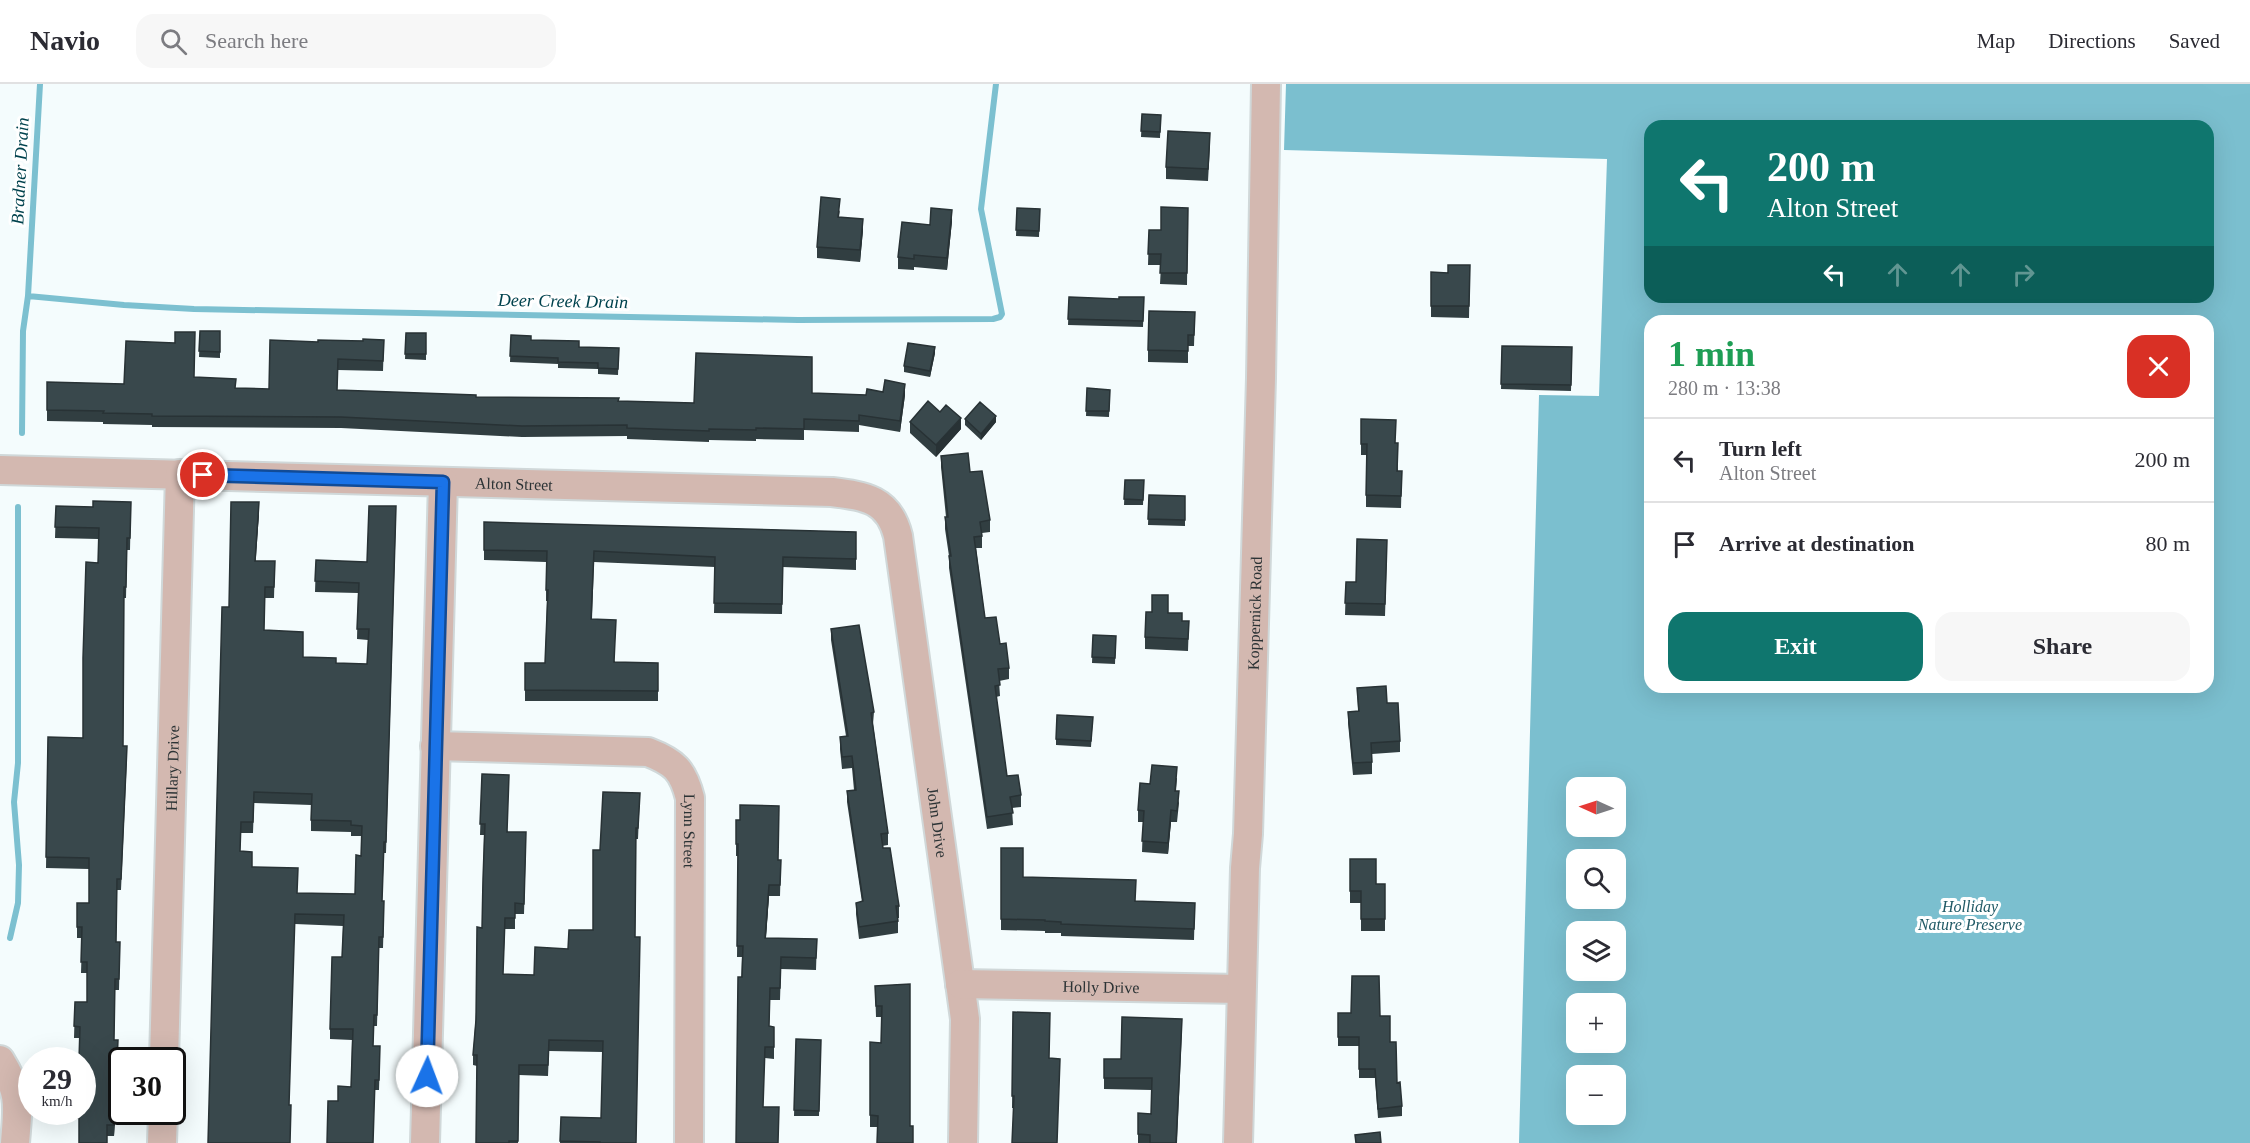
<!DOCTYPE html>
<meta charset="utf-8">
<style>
:root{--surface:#fff;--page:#f7f7f7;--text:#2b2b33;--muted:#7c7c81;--line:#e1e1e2;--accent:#0f766e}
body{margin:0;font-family:Georgia,serif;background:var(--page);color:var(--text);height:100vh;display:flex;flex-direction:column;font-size:22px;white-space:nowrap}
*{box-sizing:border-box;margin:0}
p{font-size:20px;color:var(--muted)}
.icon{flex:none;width:33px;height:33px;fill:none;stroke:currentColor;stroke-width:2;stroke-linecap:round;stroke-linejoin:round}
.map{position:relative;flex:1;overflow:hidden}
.details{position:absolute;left:1644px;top:231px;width:570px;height:378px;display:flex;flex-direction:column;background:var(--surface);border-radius:18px;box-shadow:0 6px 24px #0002}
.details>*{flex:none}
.guide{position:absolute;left:1644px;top:36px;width:570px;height:183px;border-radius:18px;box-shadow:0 6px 24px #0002;background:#0f766e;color:#fff;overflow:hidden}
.needle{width:39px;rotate:273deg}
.controls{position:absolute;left:1566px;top:693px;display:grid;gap:12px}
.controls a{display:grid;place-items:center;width:60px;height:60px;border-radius:12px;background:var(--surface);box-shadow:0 6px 24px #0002;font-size:30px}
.speed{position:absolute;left:18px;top:963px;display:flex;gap:12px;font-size:30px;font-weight:700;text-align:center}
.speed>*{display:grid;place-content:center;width:78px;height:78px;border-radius:50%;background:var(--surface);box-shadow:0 6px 24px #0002;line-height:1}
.speed small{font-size:15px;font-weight:400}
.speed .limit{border:3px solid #111;border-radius:9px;background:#fff;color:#111}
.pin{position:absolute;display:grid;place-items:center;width:51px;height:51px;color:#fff;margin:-26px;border:3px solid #fff;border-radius:50%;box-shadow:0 2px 6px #0007}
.me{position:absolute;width:66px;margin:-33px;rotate:2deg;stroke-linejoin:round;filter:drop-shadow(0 0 4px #0008)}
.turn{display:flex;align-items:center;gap:21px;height:126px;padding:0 24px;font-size:27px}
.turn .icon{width:78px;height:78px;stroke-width:2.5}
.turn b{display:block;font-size:42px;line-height:51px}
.lanes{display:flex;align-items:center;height:57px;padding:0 24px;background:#0003;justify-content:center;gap:30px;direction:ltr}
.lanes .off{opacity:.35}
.round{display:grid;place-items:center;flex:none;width:63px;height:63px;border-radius:18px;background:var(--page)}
.summary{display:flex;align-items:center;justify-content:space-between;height:102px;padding:0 24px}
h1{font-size:36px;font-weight:700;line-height:45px;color:#1e9e55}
.primary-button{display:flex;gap:12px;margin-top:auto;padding:12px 24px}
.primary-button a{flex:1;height:69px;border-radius:18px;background:var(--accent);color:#fff;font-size:24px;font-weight:700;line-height:69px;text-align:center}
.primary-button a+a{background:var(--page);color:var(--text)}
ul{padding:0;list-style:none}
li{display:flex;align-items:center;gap:18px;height:84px;padding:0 24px;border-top:2px solid var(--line)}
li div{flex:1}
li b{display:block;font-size:22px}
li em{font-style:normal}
header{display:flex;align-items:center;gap:36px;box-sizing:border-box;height:84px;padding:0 30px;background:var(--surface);border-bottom:2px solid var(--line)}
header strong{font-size:28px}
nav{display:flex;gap:33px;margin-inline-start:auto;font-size:21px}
.search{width:420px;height:54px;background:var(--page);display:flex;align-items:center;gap:15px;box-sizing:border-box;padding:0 21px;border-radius:18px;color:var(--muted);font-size:22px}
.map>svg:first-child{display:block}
.forest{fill:#7bbfcf;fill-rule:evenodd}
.water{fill:#7cc0d0}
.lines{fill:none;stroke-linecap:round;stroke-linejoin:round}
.stream{stroke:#7cc0d0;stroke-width:6}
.minor-casing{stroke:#d0d8d9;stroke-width:32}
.minor{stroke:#d3b8b0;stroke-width:28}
.wall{fill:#313e41;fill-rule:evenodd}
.shaded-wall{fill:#283235}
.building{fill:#39484c;stroke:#283235;stroke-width:1.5;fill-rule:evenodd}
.route-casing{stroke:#114b97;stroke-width:15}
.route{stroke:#1a73e8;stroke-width:10}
.labels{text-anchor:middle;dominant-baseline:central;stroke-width:6;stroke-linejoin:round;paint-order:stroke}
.street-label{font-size:16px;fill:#2c3335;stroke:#fff}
.park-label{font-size:16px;font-style:italic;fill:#215a66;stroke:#fff}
.water-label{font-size:18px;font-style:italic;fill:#00424d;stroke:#fff}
</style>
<header>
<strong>Navio</strong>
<div class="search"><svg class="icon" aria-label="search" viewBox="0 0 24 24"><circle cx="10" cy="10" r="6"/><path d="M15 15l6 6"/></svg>Search here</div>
<nav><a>Map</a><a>Directions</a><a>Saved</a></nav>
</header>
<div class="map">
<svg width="2250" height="1059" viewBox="0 0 2250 1059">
<rect width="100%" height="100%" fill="#f4fcfd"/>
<path class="forest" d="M1286 0H2250V1059H1519L1539 311 1599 312 1607 75 1284 66ZM1650 42H2208V213H1650ZM1650 237H2208V603H1650ZM1576 704H1616V742H1576ZM1576 776H1616V814H1576ZM1576 848H1616V886H1576ZM1576 920H1616V958H1576ZM1576 992H1616V1030H1576Z"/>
<path class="water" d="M2201 0H2250V9L2222 13Z"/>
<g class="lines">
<path class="stream" d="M28 212 124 221 194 225 798 236 993 235 1000 233 1002 230 981 125 996 0
M22 349 23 247 28 212 40 0
M10 854 18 819 19 781 14 718 18 679V423"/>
<defs>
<g id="minor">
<path id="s1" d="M0 386 832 408C865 412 889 415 898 452L965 935 963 1059"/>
<path id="s2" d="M435 662 648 668C674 678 683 686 690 714L689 1059"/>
<path id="s3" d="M960 900 1241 905"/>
<path d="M0 976C21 1010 18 1020 15 1059"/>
<path id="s4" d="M164 976 180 390"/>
<path d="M162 1059 163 1028"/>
<path d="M425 1059 443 398"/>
<path id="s5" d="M1238 1059 1245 784 1248 750 1261 294 1266 0"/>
</g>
</defs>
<use href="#minor" class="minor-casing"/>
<use href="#minor" class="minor"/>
</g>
<path class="wall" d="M1142 30 1161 31 1160 54 1141 53Z
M1210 61 1208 97 1166 95V83Z
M1017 124 1040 125 1039 153 1016 152Z
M1188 124 1187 201 1160 200 1161 181H1148L1149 146H1161Z
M840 126 839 133 863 146 860 178 817 174V163Z
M952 137 947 186 914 183V186L898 185V173L930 141Z
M1470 181 1469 234 1431 233V188L1448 189Z
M1069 213 1119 215 1144 213 1143 243 1068 241Z
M1195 228 1194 262H1188V279L1148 278V266Z
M200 247H220V274L199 273Z
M406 249H426V276L405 275Z
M511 251 531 256 579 263 619 264 618 291 598 290V285L558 284V280L510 278Z
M384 256 383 287 338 286 337 306 476 313 694 319 812 309 866 311H905L900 348 859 341V348L804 346V356L756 355V357L709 356V358L627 355V352L522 353 341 344 152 343V341L103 340V338L47 337V298L124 300 194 293 236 304 269 305 318 258Z
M1502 262 1572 263 1571 307 1501 305Z
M935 269 930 293 904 288V282Z
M1087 304 1110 306 1109 333 1086 332Z
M965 335 996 338 981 356 965 341Z
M1361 335 1396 359 1398 387H1402L1401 424 1366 423V371H1361Z
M910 338 961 345 936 373 910 349Z
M941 372 970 388 990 436V448L982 449V464H976L985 534 1000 560 1009 584V595L999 597 1000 612 996 613 1007 692 1021 711V723L1012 724 1013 741 987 745 949 484V472L945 445V433H946L941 383Z
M1125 396H1144L1143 421H1124Z
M1149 411 1185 412V442L1148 441Z
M131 418 130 466H127L126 514H124L123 662 127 673 121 806H117L116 858H120L119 906H115L114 956 117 1004 114 1052H107L79 1035H76V1028H82L80 954H74L75 918H87V889H81L82 854H77V819H89V785L46 784 48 653 83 654 98 479V455L55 454 56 422 93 423Z
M259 429 255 477H275L274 514H265L264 546 303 573 336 579 367 580 368 556 357 555 358 509 315 508 316 476 367 478 396 433 386 769H384L382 817 384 827 383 864H379L377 942H374L373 962 380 972 379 1006H375L338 1017 351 1003 352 956 330 955V945L342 873 343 842 295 840 208 1059 229 523ZM254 719 311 721V747L351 748V752H362L361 772 355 810 297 809 252 783 240 768 241 749H253Z
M484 438 856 448V486L783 483 782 530 714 529 715 483 594 478 592 535 615 578 658 579V617H525V579H545L547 517H546V478L484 476Z
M1387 468 1385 532 1345 531 1346 498H1356Z
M1168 529 1182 537H1189L1188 567 1145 565V553Z
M831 545 874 628 873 640 888 749V761L882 762 899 822V834H898V849L859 855 856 830V819L862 818 847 718V707L854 706 852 684 842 685 840 665V653L846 652 831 556Z
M1093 551 1116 552 1115 580 1092 579Z
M1357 604 1387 619 1400 657V668L1372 670V690L1353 691 1348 639V628L1358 627Z
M1093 633 1091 663 1056 661V655Z
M482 690 508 748 526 759 524 830H515V845H505L503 890 534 891 593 846 600 766 640 709 638 755H636L635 853 636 1059H560L561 1033 601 1034 603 968 549 967 548 992 519 991 518 1059H476L477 982 473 981V971L482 844 484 751H480Z
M1177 694 1176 707 1179 719 1177 738H1171L1168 770 1142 768 1143 738H1138V726L1150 700Z
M736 736 778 776H781L780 812H769L766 854 817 855 816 886 781 885 780 916H770L769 942 774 943V975L765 974 736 1059 742 873H737L738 772H736Z
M1001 764 1023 793 1136 817 1195 819 1194 856 1061 852V849H1045V847L1001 846Z
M1350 775 1376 800H1385V847H1361V819H1350Z
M910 900 877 1043H870V958L881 959V933H876L875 902Z
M1013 928 1050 929 1013 1024H1012Z
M1338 929 1380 932 1390 958 1397 999 1402 1022V1032L1378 1034 1375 994H1359V962H1338Z
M1182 946 1177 1059H1138V1029L1151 1030 1152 1006 1104 1005V975H1121Z
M796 955 821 956 819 1032H794Z"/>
<path class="shaded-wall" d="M952 126V137L947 186V174Z
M863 135V146L860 178V166Z
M935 263V269L930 293V287Z
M905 300V311L900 348V337Z
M996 332V338L981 356V350Z
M961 334V345L936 373V361Z
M259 418V429L255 488V477Z
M1171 726V738L1168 770V759Z
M769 801V812L765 866V854Z
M118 956 117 1004 114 1052V1041Z"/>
<path class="building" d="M1142 30 1161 31 1160 48 1141 47Z
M1168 47 1210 49 1208 85 1166 83Z
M821 113 840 115 838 133 863 135 860 166 817 163Z
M1161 123 1188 124 1187 189H1160L1161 170H1148L1149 146H1161Z
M931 124 952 126 947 174 914 171V175L898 173 902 138 930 141Z
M1017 124 1040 125 1039 147 1016 146Z
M1448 181H1470L1469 222H1431V188L1448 189Z
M1069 213 1119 215V213H1144L1143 237 1068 235Z
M1149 227 1195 228 1194 251H1188V267L1148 266Z
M200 247H220V268L199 267Z
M175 248H195L194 293 236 295 235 304 269 305 270 256 318 258V256L363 257V255L384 256 383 277 338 275 337 306 476 311V313L619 314 618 317 694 319 696 269 812 273V309L866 311 867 305 883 308 885 296 905 300 900 337 859 331V337L804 335V345L756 344V346L709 345V347L627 344V341L522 342 341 333 152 332V330L103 329 104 327 47 326V298L124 300 126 257 175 259Z
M406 249H426V270H405Z
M511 251 531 252V256L579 257V263L619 264 618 285 598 284V279L558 278V274L510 272Z
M908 259 935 263 930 287 904 282Z
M1502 262 1572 263 1571 301 1501 300Z
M1087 304 1110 306 1109 327H1086Z
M928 317 940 328 946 321 961 334 936 361 910 338Z
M980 318 996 332 981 350 965 335Z
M1361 335 1396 336 1395 359H1398L1397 387H1402L1401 412 1366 411 1367 360H1361Z
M968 369 970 388 982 387 990 436 980 438 982 452 974 453 985 534 996 533 1000 560 1006 559 1009 584 998 585 1000 601 995 602 1007 692 1018 691 1021 711 1010 713 1013 729 987 733 949 472H951L945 433H948L941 372Z
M1125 396H1144L1143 416 1124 415Z
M1149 411 1185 412V436L1148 435Z
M93 417 131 418 130 454H127L126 503H124L123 662H127L121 795H117L116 858H120L119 895H115L114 956H118L114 1041H107V1059H79V1028H82V976H79L80 943 74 942 75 918H87V878H81L82 843H77V819H89V774L46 773 48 653 83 654V574L86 478 98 479 99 444 55 443 56 422 93 423Z
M231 418H259L255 477H275L274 503H265L264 546 303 548V573L336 574V579L367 580 369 545H357L359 499 315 497 316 476 367 478 369 422H396L386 758H384L382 817H384L383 853H379L377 931H374L373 962H380L379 996H375L373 1059H327L328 1017H338V1002L351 1003 353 945H330L332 873H342L344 831 295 830 289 1021H291L290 1059H208L222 523H229ZM254 708 312 710 311 736 351 737V741L362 742 361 772 356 771 355 810 297 809 298 784 252 783V768L240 767 241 738H253Z
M484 438 856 448V475L783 473 782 520 714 519 715 473 594 467 591 535 616 536 614 578 658 579V607L525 606V579H545L548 506H546L547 467 484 466Z
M1357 455 1387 456 1385 520 1345 519 1346 498H1356Z
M1152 511H1168V529H1182V537H1189L1188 555 1145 553 1146 528H1152Z
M859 541 874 628 871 629 888 749 881 750 883 764H890L899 822H896L898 837 859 843 856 819 863 817 847 707 856 706 852 672 842 673 840 653 848 652 831 545Z
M1093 551 1116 552 1115 574 1092 573Z
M1386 602 1387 619H1398L1400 657 1371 659 1372 678 1353 679 1348 628 1359 627 1357 604Z
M1057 631 1093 633 1091 657 1056 655Z
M1152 681 1177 683 1175 707H1179L1177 727 1171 726 1168 759 1142 757 1144 727 1138 726 1140 699 1150 700Z
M482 690 509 691 507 748H526L524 820 515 819V834H505L503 890 534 891 535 863 568 865 569 846H593V766H600L603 708 640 709 638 744H636L635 853H640L636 1059H600V1058L560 1057 561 1033 601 1034 603 957 549 956 548 981H519L518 1057H509V1059H476L477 971H473L476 936 477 843 482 844 483 795 485 740H480Z
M740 721 779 722 778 776H781L780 801H769L765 854 817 855 816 874 781 873 780 904H770L769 942 774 943V963H765L763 1023H779L778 1059H736L738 893H742L743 862H737L738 760H736V736H740Z
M1001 764H1023V793L1136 796 1135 817 1195 819 1194 845 1061 840V838L1045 837V836L1001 835Z
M1350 775H1376V800H1385V835H1361V807H1350Z
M1352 892H1379L1380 932H1390V958H1396L1397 999 1400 998 1402 1022 1378 1025 1375 985H1359V953H1338V929H1351Z
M910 900V1042H913V1059H877L878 1032 870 1031V958L881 959 882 922H876L875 902Z
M1013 928 1050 929 1049 974 1060 975 1057 1059H1012L1014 1012H1012Z
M1122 933 1182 935 1176 1059H1150V1051L1138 1050V1029L1151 1030 1152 994H1104V975H1121Z
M796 955 821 956 819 1027 794 1026Z
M1380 1048 1381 1059H1356L1355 1051Z"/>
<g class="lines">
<defs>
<path id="route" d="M203 391 443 398 427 992"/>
</defs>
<use href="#route" class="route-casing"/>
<use href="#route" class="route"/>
</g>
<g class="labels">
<g class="street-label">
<text stroke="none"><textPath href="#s1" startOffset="514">Alton Street</textPath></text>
<text stroke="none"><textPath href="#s5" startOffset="530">Koppernick Road</textPath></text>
<text stroke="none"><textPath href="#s4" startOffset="292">Hillary Drive</textPath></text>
<text stroke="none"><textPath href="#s1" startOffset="1208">John Drive</textPath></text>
<text stroke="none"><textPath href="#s2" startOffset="312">Lynn Street</textPath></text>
<text stroke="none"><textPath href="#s3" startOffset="141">Holly Drive</textPath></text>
</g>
<g class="park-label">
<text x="1970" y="822">Holliday<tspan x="1970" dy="18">Nature Preserve</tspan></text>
</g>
<g class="water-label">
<text transform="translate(20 87) rotate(-87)">Bradner Drain</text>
<text transform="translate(563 217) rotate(1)">Deer Creek Drain</text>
</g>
</g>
</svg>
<div class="controls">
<a><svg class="needle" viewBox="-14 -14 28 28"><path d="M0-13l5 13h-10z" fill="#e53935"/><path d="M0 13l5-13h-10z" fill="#7c7c81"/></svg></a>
<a><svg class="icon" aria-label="search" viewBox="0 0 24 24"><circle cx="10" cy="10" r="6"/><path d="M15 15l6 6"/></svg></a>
<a><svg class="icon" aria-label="layers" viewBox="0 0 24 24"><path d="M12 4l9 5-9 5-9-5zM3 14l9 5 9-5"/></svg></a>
<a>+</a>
<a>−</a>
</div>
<div class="speed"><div>29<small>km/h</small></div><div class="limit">30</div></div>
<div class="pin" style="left:203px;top:391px;background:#d93025"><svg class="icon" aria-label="arrive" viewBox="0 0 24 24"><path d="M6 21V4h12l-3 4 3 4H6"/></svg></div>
<svg class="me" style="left:427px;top:992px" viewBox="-20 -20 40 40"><circle r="19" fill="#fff"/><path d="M0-13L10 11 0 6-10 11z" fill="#1a73e8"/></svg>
<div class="guide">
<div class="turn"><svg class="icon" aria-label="left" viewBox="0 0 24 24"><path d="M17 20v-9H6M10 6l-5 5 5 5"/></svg><div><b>200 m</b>Alton Street</div></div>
<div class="lanes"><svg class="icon" aria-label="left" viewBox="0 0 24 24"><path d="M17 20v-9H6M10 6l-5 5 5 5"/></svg><svg class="icon off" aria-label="ahead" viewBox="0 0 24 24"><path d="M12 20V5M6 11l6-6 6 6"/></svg><svg class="icon off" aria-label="ahead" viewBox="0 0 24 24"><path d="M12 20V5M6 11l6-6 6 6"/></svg><svg class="icon off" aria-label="right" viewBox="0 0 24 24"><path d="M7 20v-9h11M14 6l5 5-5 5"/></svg></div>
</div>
<section class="details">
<div class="summary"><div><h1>1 min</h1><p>280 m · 13:38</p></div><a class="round" style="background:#d93025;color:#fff"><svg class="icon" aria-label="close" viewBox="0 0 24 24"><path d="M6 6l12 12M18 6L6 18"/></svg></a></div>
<ul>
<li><svg class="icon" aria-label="left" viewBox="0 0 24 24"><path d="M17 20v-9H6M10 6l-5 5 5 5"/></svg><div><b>Turn left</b><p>Alton Street</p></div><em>200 m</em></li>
<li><svg class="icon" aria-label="arrive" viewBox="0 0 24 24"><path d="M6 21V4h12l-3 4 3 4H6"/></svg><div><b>Arrive at destination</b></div><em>80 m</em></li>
</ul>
<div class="primary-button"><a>Exit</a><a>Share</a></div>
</section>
</div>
